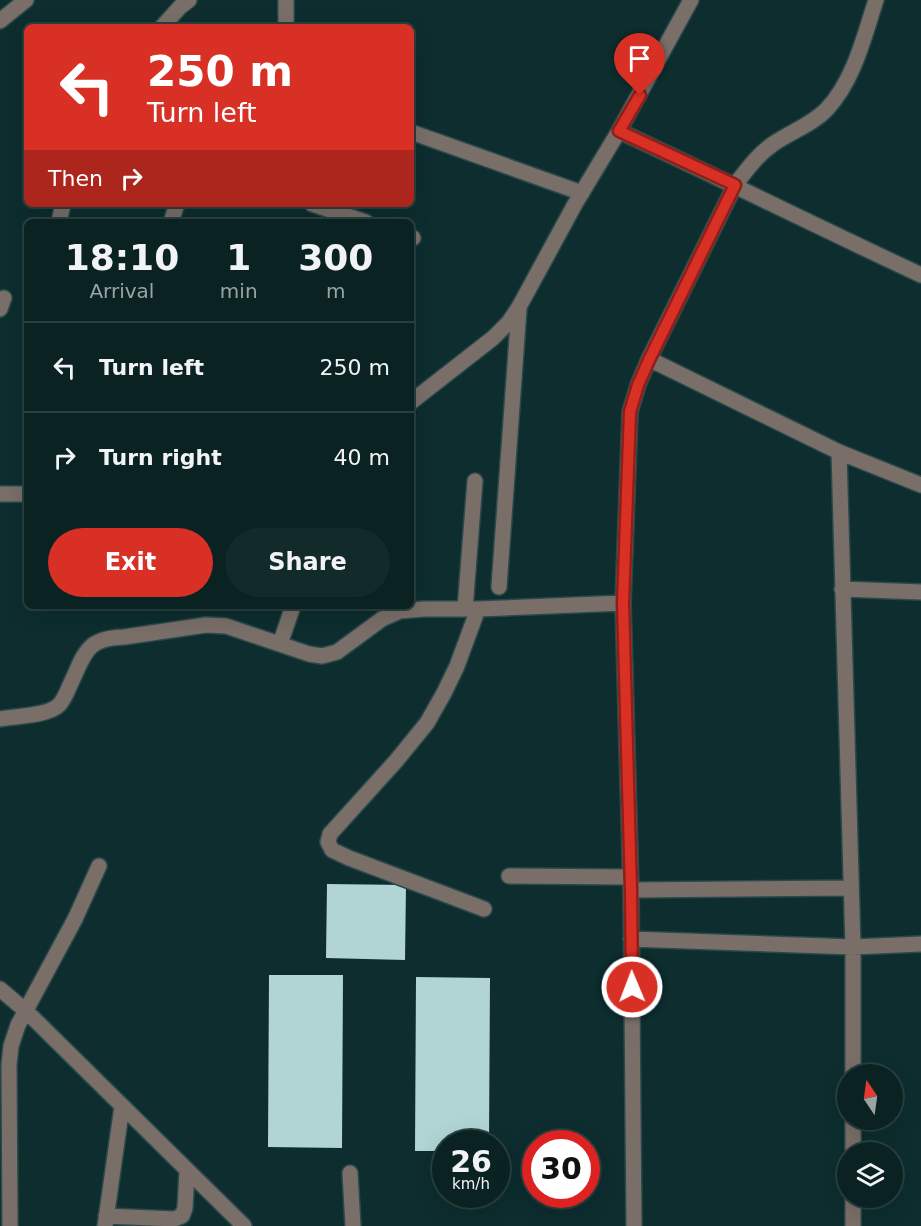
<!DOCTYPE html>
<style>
:root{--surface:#0a2222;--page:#132a2a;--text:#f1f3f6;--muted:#99a4a5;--line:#2a3f40;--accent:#d93025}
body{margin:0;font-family:"DejaVu Sans",sans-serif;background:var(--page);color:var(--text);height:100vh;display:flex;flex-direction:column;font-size:22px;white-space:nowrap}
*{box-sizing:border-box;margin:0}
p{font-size:20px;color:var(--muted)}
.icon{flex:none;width:33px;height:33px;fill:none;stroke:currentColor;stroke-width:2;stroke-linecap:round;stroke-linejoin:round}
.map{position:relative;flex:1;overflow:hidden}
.panel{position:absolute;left:24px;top:219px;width:390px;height:390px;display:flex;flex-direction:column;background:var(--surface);border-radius:9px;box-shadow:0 6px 24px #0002,0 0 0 2px var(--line)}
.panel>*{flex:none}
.guide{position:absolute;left:24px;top:24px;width:390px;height:183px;border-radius:9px;box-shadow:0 6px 24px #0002,0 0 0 2px var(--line);background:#d93025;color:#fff;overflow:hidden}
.needle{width:39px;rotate:347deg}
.controls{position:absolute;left:837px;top:1064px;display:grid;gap:12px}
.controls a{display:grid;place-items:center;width:66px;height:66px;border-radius:50%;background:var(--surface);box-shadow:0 6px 24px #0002,0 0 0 2px var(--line);font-size:30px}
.speed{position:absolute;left:432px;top:1130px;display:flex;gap:12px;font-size:30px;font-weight:700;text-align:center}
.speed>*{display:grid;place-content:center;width:78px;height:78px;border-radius:50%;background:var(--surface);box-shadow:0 6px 24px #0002,0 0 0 2px var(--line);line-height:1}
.speed small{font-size:15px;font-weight:400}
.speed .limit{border:9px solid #d22;background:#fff;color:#111}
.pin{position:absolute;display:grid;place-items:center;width:51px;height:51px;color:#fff;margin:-62px -26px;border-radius:50% 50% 50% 0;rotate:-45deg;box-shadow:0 0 6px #0007}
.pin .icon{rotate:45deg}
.me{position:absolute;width:66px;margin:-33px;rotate:359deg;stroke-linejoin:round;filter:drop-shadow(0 0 4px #0008)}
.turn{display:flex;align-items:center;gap:21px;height:126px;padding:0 24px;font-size:27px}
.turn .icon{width:78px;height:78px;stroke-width:2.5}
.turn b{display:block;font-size:42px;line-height:51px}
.then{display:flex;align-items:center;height:57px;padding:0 24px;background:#0003;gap:12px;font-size:22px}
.eta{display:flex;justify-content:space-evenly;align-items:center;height:102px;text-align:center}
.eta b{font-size:36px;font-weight:700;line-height:42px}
.primary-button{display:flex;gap:12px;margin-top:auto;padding:12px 24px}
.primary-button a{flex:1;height:69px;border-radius:36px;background:var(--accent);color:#fff;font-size:24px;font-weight:700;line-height:69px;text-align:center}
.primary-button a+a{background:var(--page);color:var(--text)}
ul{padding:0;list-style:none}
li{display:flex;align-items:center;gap:18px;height:90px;padding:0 24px;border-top:2px solid var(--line)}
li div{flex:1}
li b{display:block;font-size:22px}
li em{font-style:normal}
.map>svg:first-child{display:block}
.building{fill:#b1d5d5}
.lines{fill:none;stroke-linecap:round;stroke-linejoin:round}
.minor-casing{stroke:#2b494a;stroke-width:18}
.minor{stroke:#796e68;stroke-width:15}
.route-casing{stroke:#8d1f18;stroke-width:15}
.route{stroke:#d93025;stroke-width:10}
</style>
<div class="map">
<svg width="921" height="1226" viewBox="0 0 921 1226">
<rect width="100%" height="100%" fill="#0d2d2e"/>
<path class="building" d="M327 884 406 885 405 960 326 958Z
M269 975H343L342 1148 268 1147Z
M416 977 490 978 489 1143H446V1151H415Z"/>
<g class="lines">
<defs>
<path id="minor" d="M0 21 26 0
M162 27 180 7 189 0
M286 27V0
M619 131C720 178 820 228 921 275
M411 132 582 193
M312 204 366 222
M59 222 63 204
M171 222 177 204
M411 237 413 238
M0 309 4 298
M649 359 839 452 853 947V1074
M411 402 493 338 509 322 519 307 575 204 619 131 691 0
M839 452 921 485
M0 494H27
M499 587 519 309
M842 589 921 592
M465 609 475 481
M478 609 457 666 444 693 427 723 396 761 330 834 328 842 332 850 349 858 484 909
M280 644 293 606
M0 719C15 716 48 716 59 705 64 700 67 692 70 685 85 654 85 638 124 637L206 625 226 626 309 654 322 656 337 652 382 619 400 611 424 609H478L623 603
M509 876 630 877
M631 890 851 888
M631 939 853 947 921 944
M0 989 26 1011 244 1226
M853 1119V1152
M350 1173 353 1226
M853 1197V1226
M106 1216 174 1219 182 1216 185 1208 187 1171
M10 1226 9 1065 11 1046 18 1025 75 919 99 866
M105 1226 122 1106
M634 1226 631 890 623 603 630 412 638 385 649 359 735 185C746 171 757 155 773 144 790 132 812 125 827 109 854 80 864 37 876 0"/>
</defs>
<use href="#minor" class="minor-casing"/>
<use href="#minor" class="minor"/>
</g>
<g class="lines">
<defs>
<path id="route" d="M632 987 631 890 623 603 630 412 638 385 649 360 735 185 619 131 640 95"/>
</defs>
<use href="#route" class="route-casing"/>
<use href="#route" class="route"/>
</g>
</svg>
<div class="controls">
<a><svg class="needle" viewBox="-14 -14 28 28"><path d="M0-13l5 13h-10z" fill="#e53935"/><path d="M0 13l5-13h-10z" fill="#99a4a5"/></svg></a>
<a><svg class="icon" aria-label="layers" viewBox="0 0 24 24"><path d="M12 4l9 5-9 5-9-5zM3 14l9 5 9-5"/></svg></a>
</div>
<div class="speed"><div>26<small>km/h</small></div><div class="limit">30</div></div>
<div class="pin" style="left:640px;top:95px;background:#d93025"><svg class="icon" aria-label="arrive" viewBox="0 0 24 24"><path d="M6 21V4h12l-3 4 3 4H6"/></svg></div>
<svg class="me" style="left:632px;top:987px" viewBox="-20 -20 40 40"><circle r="17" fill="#d93025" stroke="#fff" stroke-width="3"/><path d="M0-11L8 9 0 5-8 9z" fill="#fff"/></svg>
<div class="guide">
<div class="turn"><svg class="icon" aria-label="left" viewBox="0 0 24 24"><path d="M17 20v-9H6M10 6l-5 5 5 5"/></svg><div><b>250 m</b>Turn left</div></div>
<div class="then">Then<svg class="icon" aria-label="right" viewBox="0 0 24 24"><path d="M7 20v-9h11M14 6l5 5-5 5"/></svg></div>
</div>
<section class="panel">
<div class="eta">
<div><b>18:10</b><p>Arrival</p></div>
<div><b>1</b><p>min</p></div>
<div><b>300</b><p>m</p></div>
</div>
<ul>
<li><svg class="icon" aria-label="left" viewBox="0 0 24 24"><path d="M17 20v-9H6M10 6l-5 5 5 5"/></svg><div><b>Turn left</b></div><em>250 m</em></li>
<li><svg class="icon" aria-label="right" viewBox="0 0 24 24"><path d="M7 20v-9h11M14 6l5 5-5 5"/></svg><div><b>Turn right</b></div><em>40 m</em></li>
</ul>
<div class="primary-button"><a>Exit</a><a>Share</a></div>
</section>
</div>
